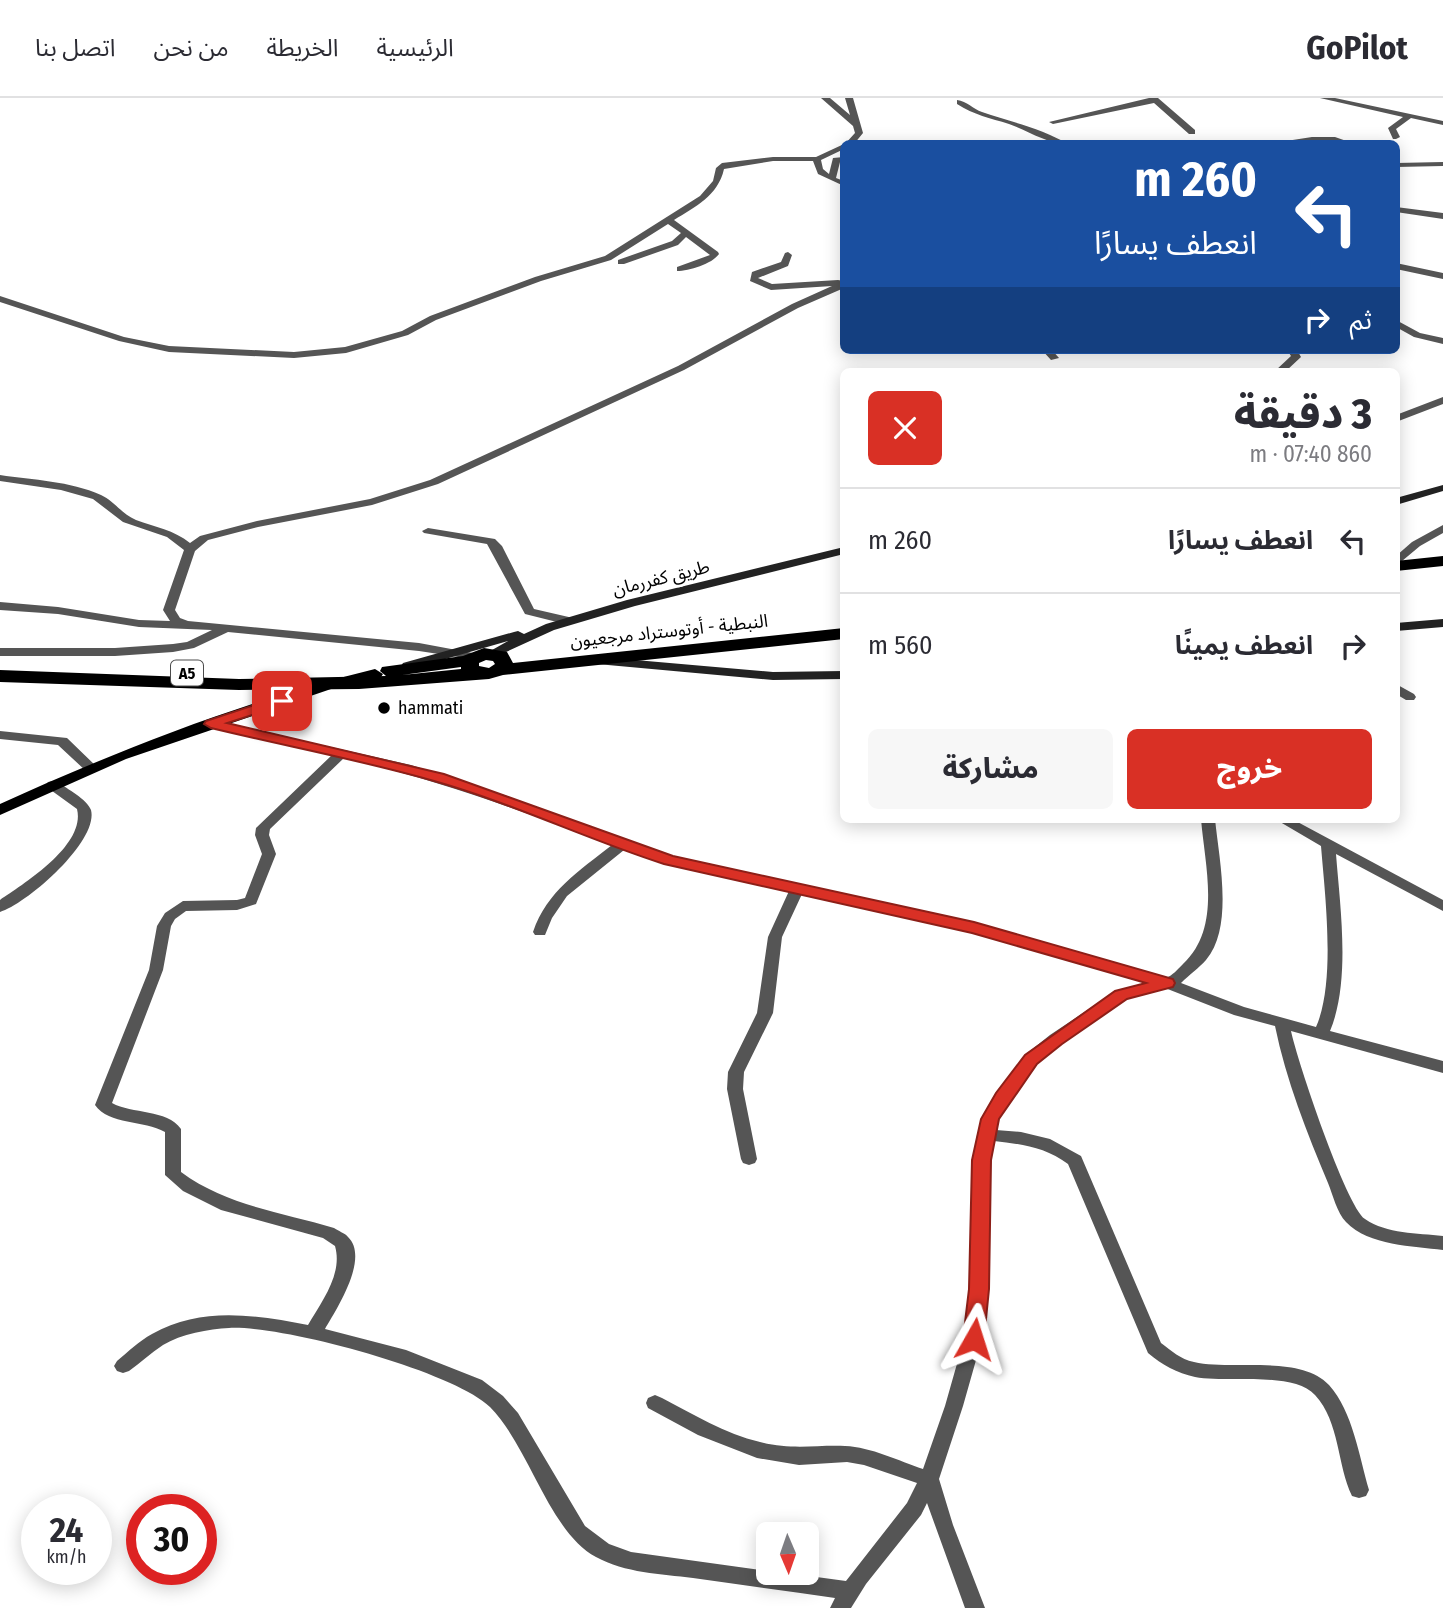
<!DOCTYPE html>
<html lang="ar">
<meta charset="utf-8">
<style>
:root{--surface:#fff;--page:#f7f7f7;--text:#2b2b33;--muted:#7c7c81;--line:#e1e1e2;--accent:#d93025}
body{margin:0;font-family:"Fira Sans Condensed","Noto Sans Arabic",sans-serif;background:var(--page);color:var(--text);direction:rtl;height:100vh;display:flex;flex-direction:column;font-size:26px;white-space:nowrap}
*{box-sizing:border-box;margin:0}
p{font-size:23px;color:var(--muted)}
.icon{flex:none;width:38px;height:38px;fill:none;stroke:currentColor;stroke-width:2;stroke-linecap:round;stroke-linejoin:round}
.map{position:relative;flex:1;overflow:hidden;direction:ltr}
.sheet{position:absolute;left:840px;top:270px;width:560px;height:455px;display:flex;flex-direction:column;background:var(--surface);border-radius:10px;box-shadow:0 4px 18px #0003;direction:rtl}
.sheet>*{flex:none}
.guide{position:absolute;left:840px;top:42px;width:560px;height:214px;border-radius:10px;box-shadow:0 4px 18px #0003;direction:rtl;background:#1a4fa0;color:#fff;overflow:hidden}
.needle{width:46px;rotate:178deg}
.buttons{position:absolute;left:756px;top:1424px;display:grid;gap:14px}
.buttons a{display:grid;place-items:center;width:63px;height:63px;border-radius:10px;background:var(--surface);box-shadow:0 4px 18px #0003;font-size:35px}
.speed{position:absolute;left:21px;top:1396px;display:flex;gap:14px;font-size:35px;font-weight:700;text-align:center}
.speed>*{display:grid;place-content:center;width:91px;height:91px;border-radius:50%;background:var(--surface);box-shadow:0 4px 18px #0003;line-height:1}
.speed small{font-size:18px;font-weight:400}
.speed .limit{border:10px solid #d22;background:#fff;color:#111}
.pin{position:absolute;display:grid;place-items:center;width:60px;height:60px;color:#fff;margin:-30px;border-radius:14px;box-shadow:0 4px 10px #0006}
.me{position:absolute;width:77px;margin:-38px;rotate:6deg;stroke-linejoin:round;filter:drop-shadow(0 0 5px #0008)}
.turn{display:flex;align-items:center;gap:24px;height:147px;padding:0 28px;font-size:32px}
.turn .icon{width:91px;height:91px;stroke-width:2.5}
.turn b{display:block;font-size:49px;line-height:60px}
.then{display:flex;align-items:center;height:66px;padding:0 28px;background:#0003;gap:14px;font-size:26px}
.round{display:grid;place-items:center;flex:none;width:74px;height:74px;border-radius:10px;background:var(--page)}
.head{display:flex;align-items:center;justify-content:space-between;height:119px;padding:0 28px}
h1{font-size:42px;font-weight:800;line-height:52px}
.cta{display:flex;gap:14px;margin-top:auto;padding:14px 28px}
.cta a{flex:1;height:80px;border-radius:10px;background:var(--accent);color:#fff;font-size:28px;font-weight:800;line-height:80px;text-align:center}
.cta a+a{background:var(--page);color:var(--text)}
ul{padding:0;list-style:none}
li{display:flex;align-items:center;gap:21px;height:105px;padding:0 28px;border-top:2px solid var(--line)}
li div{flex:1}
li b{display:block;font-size:26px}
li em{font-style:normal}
header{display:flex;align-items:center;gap:42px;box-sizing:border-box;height:98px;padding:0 35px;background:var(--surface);border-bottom:2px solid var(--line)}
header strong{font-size:33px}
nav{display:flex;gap:38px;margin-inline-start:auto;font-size:24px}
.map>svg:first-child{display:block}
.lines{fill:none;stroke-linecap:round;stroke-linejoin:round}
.street{fill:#555;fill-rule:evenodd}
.secondary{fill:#222;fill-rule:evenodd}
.primary{fill:#000;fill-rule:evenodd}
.highway{fill:#000;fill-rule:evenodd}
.route{fill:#d93025;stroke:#8d1f18;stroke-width:2}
.poi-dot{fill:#000;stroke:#fff;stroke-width:2.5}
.labels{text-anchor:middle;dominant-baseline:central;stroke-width:5;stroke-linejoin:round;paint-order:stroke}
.shield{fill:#fff;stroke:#4c4c4c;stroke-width:2}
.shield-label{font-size:16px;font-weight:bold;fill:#000}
.street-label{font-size:18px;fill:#000;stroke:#fff}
.poi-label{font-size:18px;fill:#000;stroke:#fff;text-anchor:start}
</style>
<header>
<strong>GoPilot</strong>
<nav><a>الرئيسية</a><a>الخريطة</a><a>من نحن</a><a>اتصل بنا</a></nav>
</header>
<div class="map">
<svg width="1443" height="1510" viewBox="0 0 1443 1510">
<rect width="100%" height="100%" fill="#fff"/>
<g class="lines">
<path class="street" d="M821 0H830L850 17 845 0H853L863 35 854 46H845L855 35 853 28Z
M1149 0H1158L1195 32V36H1189L1154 5 1053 26 1049 24Z
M1320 0H1335L1443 23V27L1411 20 1396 31 1400 39 1396 41H1393L1388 30 1403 19Z
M957 2C967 3 973 11 982 14 1011 24 1041 30 1068 46 1047 46 1029 33 1009 26 990 20 974 17 957 6Z
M1312 39H1335L1355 46 1324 43 1266 46Z
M963 43H969L970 46H962Z
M844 46V51L821 62 823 71 829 76 833 60 844 59V63L840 64 836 80 844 83V88L818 76 813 63H773L724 71C718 98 695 109 674 122L718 154 719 156C712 166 689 173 677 173V169L710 157 686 139 678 147 624 166H618V162L672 143 681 135 668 126 611 162 541 183 436 222 408 237 346 255 294 260 169 254 119 243 0 204V198L124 239 169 248 294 254 345 249 402 233 430 218 535 179 605 158 700 98 713 83 716 70 722 65 773 59H816Z
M1443 64V68L1396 69V65Z
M1396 109 1443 115V121L1396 114Z
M788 154 792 157 788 168 758 180 772 186 838 182 844 183V190L798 210 684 272 438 386 372 407 258 429 208 442 195 453 175 512 180 520 188 523 419 545 478 556 480 559 478 562 419 553 228 534 194 550 173 554 115 558H0V550H115L173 546 187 544 212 532 139 529 58 516 0 512V504L58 509 139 522 170 523 163 512 184 452 167 439 123 424 93 401 61 392 0 383V377C33 382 70 383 101 397 114 403 122 416 136 422 155 429 174 432 190 445L200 438 257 423 370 401 430 382 678 268 792 206 832 188 771 192 750 183 752 174 781 164 785 155Z
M1396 165 1443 175V181L1396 171Z
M1396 222 1420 235 1443 240V246L1414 239 1396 229Z
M1042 252H1052L1059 260 1051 262Z
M1287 252H1297L1301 259 1286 273H1275L1291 258Z
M1443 299V306L1396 324V317Z
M1443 427V435L1420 448 1396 468V458L1412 444Z
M428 430 495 441 502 448 534 511 573 520 575 523 569 527 525 516 487 446 424 435 422 433Z
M1396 586 1414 596 1416 599 1414 602H1406L1396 596Z
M211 622 411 667 507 698 654 754 974 825 1166 880C1173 877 1177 872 1183 866 1222 830 1205 769 1201 721H1215C1219 761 1234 829 1206 862 1199 870 1189 877 1181 885L1244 909 1316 929C1336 884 1325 797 1321 748L1275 721H1292L1443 802V813L1336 756C1340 808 1351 883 1330 933L1443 963V975L1291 933C1297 962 1346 1108 1365 1121 1387 1136 1417 1135 1443 1138V1152C1413 1148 1369 1148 1346 1124 1337 1115 1333 1097 1328 1085 1307 1035 1286 982 1275 928L1234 917 1165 890 1126 901 1062 945 1037 965 1008 1004 998 1021 996 1032 1021 1034 1050 1041 1081 1058 1161 1245C1172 1253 1180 1261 1194 1264 1232 1273 1300 1256 1329 1287 1353 1314 1359 1358 1369 1392L1366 1398 1359 1400 1352 1398C1337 1367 1340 1324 1315 1297 1293 1273 1227 1285 1195 1279 1177 1275 1162 1267 1148 1255L1068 1066C1045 1049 1021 1046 994 1043L990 1062 988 1191 982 1241 963 1308 939 1381 953 1427 985 1510H965L927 1405 921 1417 866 1486 851 1510H830L835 1500C788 1493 741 1487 693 1480 661 1476 625 1475 596 1459 549 1434 529 1348 490 1309 453 1273 282 1227 229 1230 209 1231 181 1236 163 1247 151 1255 140 1265 129 1273L123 1275 117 1273 114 1268 117 1263C128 1254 139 1243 152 1236 201 1208 256 1217 308 1227 322 1203 343 1176 335 1148L323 1140 221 1112 183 1093 165 1077V1034C144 1022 109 1027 95 1007L149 872 157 828 165 815 183 803 237 802 245 800 262 756 255 737 256 730 332 657 206 629 205 626ZM344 660C436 681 524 714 612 747 579 773 547 793 533 834L535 837H545L552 820 567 798 624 752 650 761 789 793 768 839 757 915 728 974 727 991 741 1061 743 1065 749 1067 755 1065 757 1061 743 991 744 974 773 915 782 839 802 796 972 834 1148 885 1116 893 1050 937 1025 957 996 996 982 1021 977 1037 974 1062 970 1191 964 1241 945 1308 923 1371C899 1363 871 1349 845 1348 814 1347 791 1352 760 1344 725 1336 693 1316 662 1300L655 1297 648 1300 646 1305 648 1310 698 1337 757 1360 799 1367 847 1364 864 1367 917 1385 907 1405 846 1483 787 1475H768V1473L631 1454 609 1446 585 1428 518 1315 503 1298 482 1282 406 1252 325 1231C336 1212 370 1160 348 1139 345 1135 338 1133 334 1130 281 1114 227 1108 181 1074V1031C167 1011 132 1016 112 1005L163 872 171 828 175 821 186 813 237 812 256 806 276 756 269 737 270 731Z
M0 633 67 640 98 670 96 673H86L58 647 0 641Z
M53 683 58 684C67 691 87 701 91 712 99 743 27 806 0 814V802C25 785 86 747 77 711L48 690 46 687 48 684Z"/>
<path class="secondary" d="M1443 387V393L1396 407V400Z
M844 449V456L635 508 554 532 495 559H487L485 556 508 543 407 572 401 568 403 565 514 534 518 533 524 536 546 526 627 502Z
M1443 521V529L1396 533V525Z
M601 559 773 574 844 573V581L773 582 597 566 595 563Z"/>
<path class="primary" d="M375 571 383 576 381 579 334 590 126 661 0 717V706C121 651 246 602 375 571Z"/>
<path class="highway" d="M1443 458V468L1396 473V463Z
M844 530V541L503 577 489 581 359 591 239 592 0 584V572L239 581 386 578 380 573 382 569 463 558 484 550 507 554 513 565ZM486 562 493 563 495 566 489 570 479 568V565ZM461 569V571L402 577Z"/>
</g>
<path class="route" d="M282 598 289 603 287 606 227 625 444 676 673 758 974 824 1173 881 1175 885 1173 889 1127 901 1062 946 1037 966 999 1021 991 1062 989 1191 984 1241 981 1246 974 1249 966 1246 963 1241 969 1191 972 1062 981 1021 996 995 1025 957 1115 893 1146 885 972 835 664 766C586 741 512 705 434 683 361 662 285 648 211 630L204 626 206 623Z"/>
<circle class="poi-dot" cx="384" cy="610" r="7"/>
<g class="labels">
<rect class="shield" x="171" y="562.5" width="32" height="25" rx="5"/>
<g class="shield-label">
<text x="187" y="575">A5</text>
</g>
<g class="street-label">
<text transform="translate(661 480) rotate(-14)">طريق كفررمان</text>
<text transform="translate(669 533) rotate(-6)">النبطية - أوتوستراد مرجعيون</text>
</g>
<g class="poi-label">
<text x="398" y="610">hammati</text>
</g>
</g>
</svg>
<div class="buttons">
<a><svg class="needle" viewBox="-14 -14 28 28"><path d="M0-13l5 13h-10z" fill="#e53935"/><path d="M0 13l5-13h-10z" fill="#7c7c81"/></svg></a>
</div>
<div class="speed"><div>24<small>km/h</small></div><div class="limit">30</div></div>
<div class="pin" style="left:282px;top:603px;background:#d93025"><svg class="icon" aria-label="arrive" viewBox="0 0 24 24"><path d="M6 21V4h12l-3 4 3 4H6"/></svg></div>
<svg class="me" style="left:974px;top:1241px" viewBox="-20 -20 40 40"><path d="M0-17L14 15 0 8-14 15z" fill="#d93025" stroke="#fff" stroke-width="4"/></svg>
<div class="guide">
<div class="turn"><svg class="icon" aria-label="left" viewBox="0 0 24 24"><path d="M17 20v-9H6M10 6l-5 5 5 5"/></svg><div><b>260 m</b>انعطف يسارًا</div></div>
<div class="then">ثم<svg class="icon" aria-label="right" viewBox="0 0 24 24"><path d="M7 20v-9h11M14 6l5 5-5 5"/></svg></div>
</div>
<section class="sheet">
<div class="head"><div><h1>3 دقيقة</h1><p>860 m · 07:40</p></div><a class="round" style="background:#d93025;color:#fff"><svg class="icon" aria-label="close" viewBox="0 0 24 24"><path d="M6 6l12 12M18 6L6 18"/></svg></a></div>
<ul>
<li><svg class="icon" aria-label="left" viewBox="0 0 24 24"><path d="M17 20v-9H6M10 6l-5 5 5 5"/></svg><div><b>انعطف يسارًا</b></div><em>260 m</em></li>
<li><svg class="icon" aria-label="right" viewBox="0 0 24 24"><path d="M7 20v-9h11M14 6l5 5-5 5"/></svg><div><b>انعطف يمينًا</b></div><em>560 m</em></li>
</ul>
<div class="cta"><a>خروج</a><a>مشاركة</a></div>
</section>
</div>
